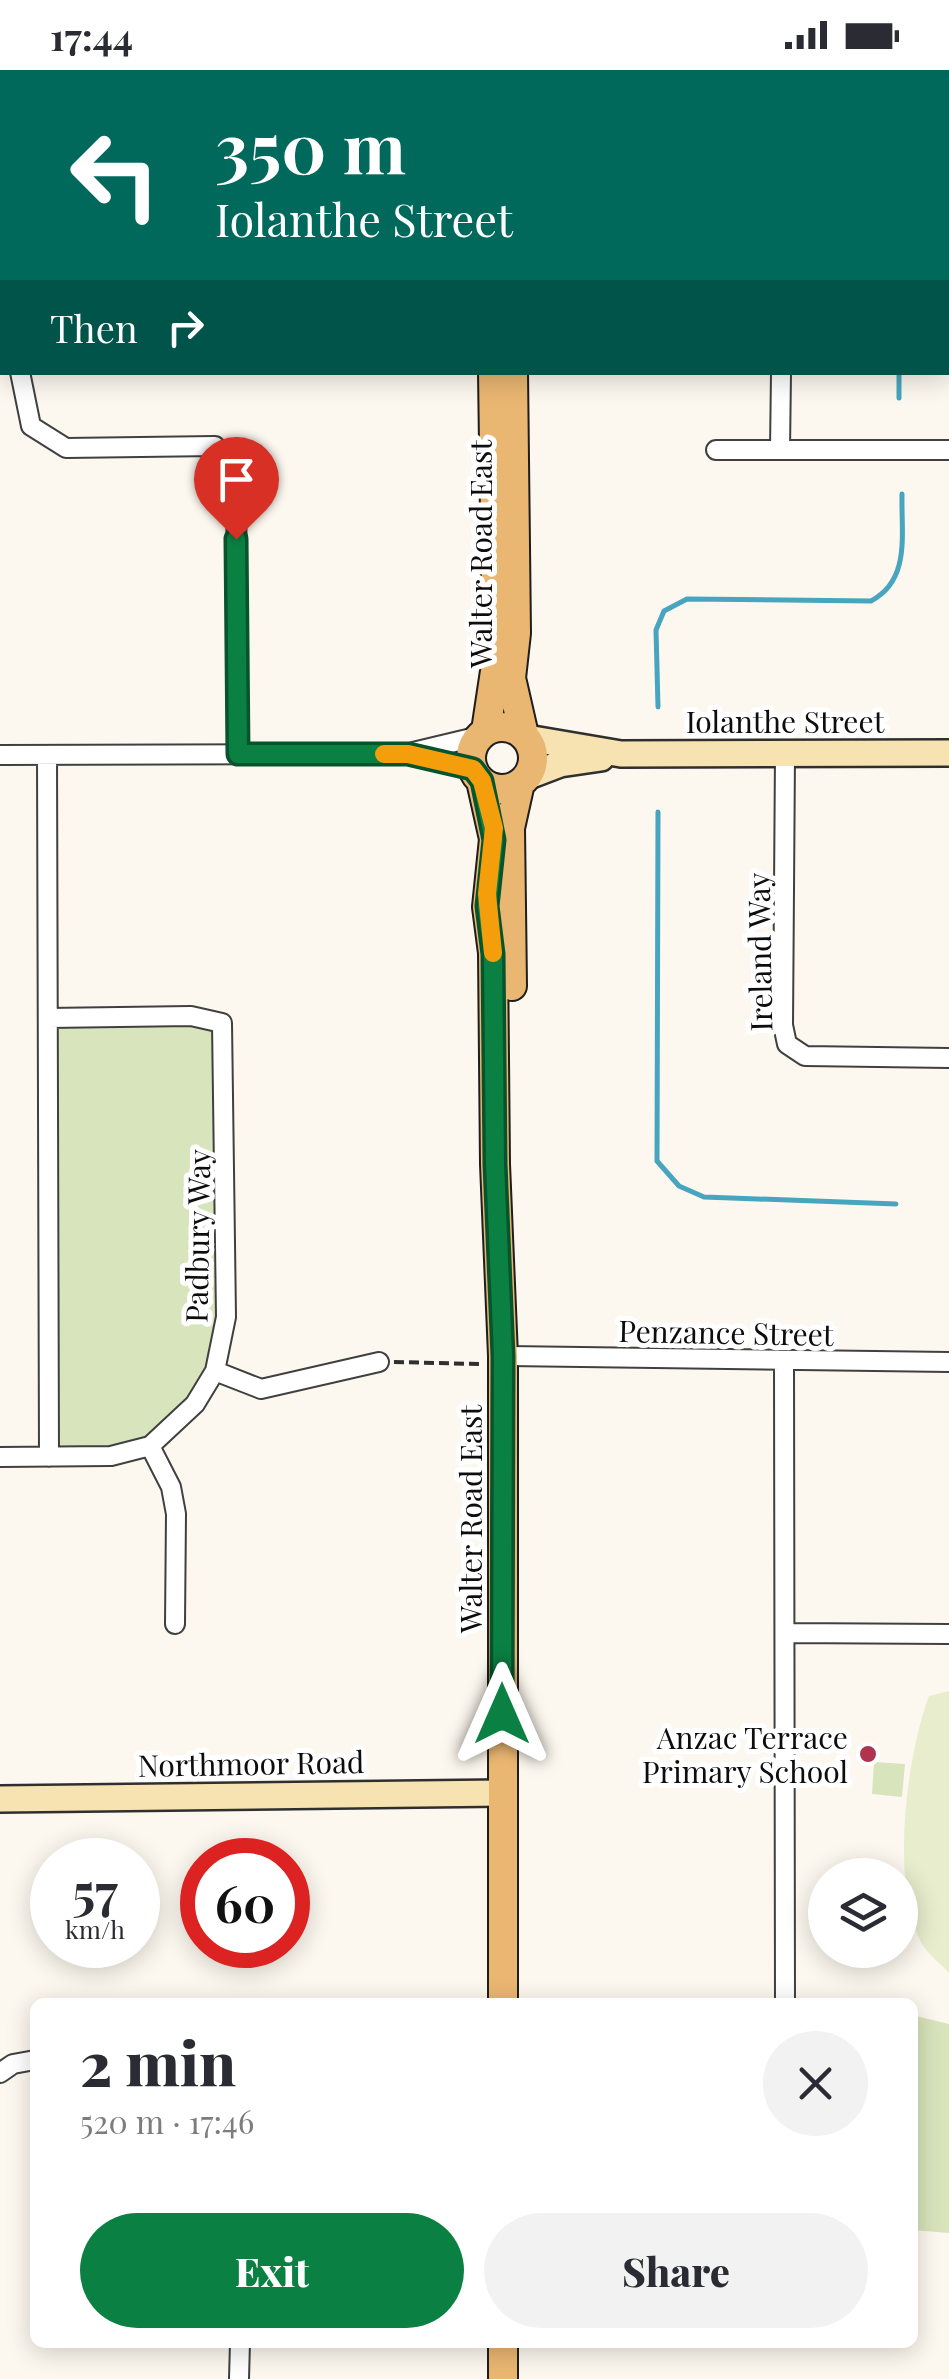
<!DOCTYPE html>
<meta charset="utf-8">
<style>
:root{--surface:#fff;--page:#f2f2f3;--text:#2b2b33;--muted:#7c7c81;--accent:#0b8043}
body{margin:0;font-family:"Playfair Display",serif;background:var(--page);color:var(--text);height:100vh;display:flex;flex-direction:column;font-size:38px;white-space:nowrap}
*{box-sizing:border-box;margin:0}
p{font-size:32px;color:var(--muted)}
.icon{flex:none;width:55px;height:55px;fill:none;stroke:currentColor;stroke-width:2;stroke-linecap:round;stroke-linejoin:round}
.map{position:relative;flex:1;overflow:hidden}
.panel{position:absolute;left:30px;top:1928px;width:888px;height:350px;display:flex;flex-direction:column;background:var(--surface);border-radius:15px;box-shadow:0 5px 25px #0003}
.panel>*{flex:none}
.banner{position:absolute;left:0px;top:0px;width:950px;height:305px;box-shadow:0 5px 25px #0003;background:#00695c;color:#fff;overflow:hidden}
.controls{position:absolute;left:808px;top:1788px;display:grid;gap:20px}
.controls a{display:grid;place-items:center;width:110px;height:110px;border-radius:50%;background:var(--surface);box-shadow:0 5px 25px #0003;font-size:50px}
.speed{position:absolute;left:30px;top:1768px;display:flex;gap:20px;font-size:50px;font-weight:700;text-align:center}
.speed>*{display:grid;place-content:center;width:130px;height:130px;border-radius:50%;background:var(--surface);box-shadow:0 5px 25px #0003;line-height:1}
.speed small{font-size:25px;font-weight:400}
.speed .limit{border:15px solid #d22;background:#fff;color:#111}
.pin{position:absolute;display:grid;place-items:center;width:85px;height:85px;color:#fff;margin:-102px -42px;border-radius:50% 50% 50% 0;rotate:-45deg;box-shadow:0 0 10px #0007}
.pin .icon{rotate:45deg}
.me{position:absolute;width:110px;margin:-55px;rotate:0deg;stroke-linejoin:round;filter:drop-shadow(0 0 8px #0008)}
.turn{display:flex;align-items:center;gap:35px;height:210px;padding:0 50px;font-size:45px}
.turn .icon{width:130px;height:130px;stroke-width:2.5}
.turn b{display:block;font-size:70px;line-height:85px}
.then{display:flex;align-items:center;height:95px;padding:0 50px;background:#0003;gap:20px;font-size:38px}
.round{display:grid;place-items:center;flex:none;width:105px;height:105px;border-radius:52px;background:var(--page)}
.summary{display:flex;align-items:center;justify-content:space-between;height:170px;padding:0 50px}
h1{font-size:60px;font-weight:800;line-height:75px}
.button{display:flex;gap:20px;margin-top:auto;padding:20px 50px}
.button a{flex:1;height:115px;border-radius:60px;background:var(--accent);color:#fff;font-size:40px;font-weight:800;line-height:115px;text-align:center}
.button a+a{background:var(--page);color:var(--text)}
.status{display:flex;justify-content:space-between;align-items:center;height:70px;padding:0 50px;background:var(--surface);direction:ltr}
.status svg{height:28px;fill:currentColor}
.map>svg:first-child{display:block}
.green{fill:#d8e4bc}
.pitch{fill:#e7edcd}
.lines{fill:none;stroke-linecap:round;stroke-linejoin:round}
.stream{stroke:#47a5bf;stroke-width:5}
.street-casing{stroke:#404040;stroke-width:22}
.secondary-casing{stroke:#2f2f2f;stroke-width:30}
.primary-casing{stroke:#1e1e1e;stroke-width:32}
.path{stroke:#2f2f2f;stroke-width:4;stroke-dasharray:10 5;stroke-linecap:butt}
.street{stroke:#fff;stroke-width:18}
.secondary{stroke:#f7e2b1;stroke-width:25}
.primary{stroke:#eab772;stroke-width:28}
.route-casing{stroke:#07532c;stroke-width:25}
.route{stroke:#0b8043;stroke-width:18}
.slow{stroke:#f59e0b;stroke-width:18}
.poi-dot{fill:#af3450;stroke:#fff;stroke-width:4}
.labels{text-anchor:middle;dominant-baseline:central;stroke-width:10;stroke-linejoin:round;paint-order:stroke}
.street-label{font-size:30px;fill:#0d0d0d;stroke:#fff}
.poi-label{font-size:30px;fill:#0d0d0d;stroke:#fff;text-anchor:end}
</style>
<div class="status"><b>17:44</b><svg viewBox="0 0 49 12"><path d="M0 12V9h3v3zM5 12V6h3v6zM10 12V3h3v9zM15 12V0h3v12zM26 1h20v11H26zM47 4h2v5h-2z"/></svg></div>
<div class="map">
<svg width="949" height="2309" viewBox="0 0 949 2309">
<rect width="100%" height="100%" fill="#fdf8ef"/>
<path class="green" d="M48 948 222 953 226 1247 215 1301 150 1376 49 1387Z
M874 1692 905 1694 902 1727 872 1724Z
M912 1945 949 1954V2163L913 2160Z"/>
<path class="pitch" d="M949 1621V1903C941 1894 928 1884 922 1874 890 1814 906 1688 929 1626Z"/>
<g class="lines">
<path class="stream" d="M948 229H949
M899 302V328
M658 637 656 560 664 541 687 529 871 531C911 510 901 464 902 424
M658 742 657 1091 679 1116 704 1127 896 1134"/>
<defs>
<path id="street" d="M0 79H2
M948 80H949
M20 302 31 356 66 378 215 376 236 397 238 684
M716 380H949
M780 380 781 302
M413 682 480 666
M785 684 783 955 787 974 805 986 949 988
M0 685 408 684 473 699
M47 685 49 1387
M503 1286 949 1292
M784 1291 785 1932
M215 1301 261 1319 379 1292
M150 1376 171 1417 176 1444 175 1554
M0 1387 111 1386 150 1376 195 1334 215 1301 226 1247 222 953 191 946 48 948
M786 1563 949 1564
M0 2003 13 1994 35 1990
M239 2309 240 2272"/>
<path id="secondary" d="M527 668 621 684 949 683
M526 707 560 694 601 688
M0 1729 502 1723"/>
<path id="primary" d="M491 2V0
M513 2V0
M513 302 516 563 511 608 524 665
M471 688a31 31 0 1 1 62 0a31 31 0 1 1-62 0Z
M486 661 497 588 493 302
M481 711 494 769 487 837 493 883 495 1094 503 1286V1932
M512 916 510 758 520 713
M503 2272V2309"/>
</defs>
<use href="#street" class="street-casing"/>
<use href="#secondary" class="secondary-casing"/>
<use href="#primary" class="primary-casing"/>
<path class="path" d="M394 1292 479 1294"/>
<use href="#street" class="street"/>
<use href="#secondary" class="secondary"/>
<use href="#primary" class="primary"/>
</g>
<g class="lines">
<defs>
<path id="route" d="M236 469 238 684H408L473 699 482 711 494 770 487 836 493 884 495 1094 503 1286 502 1644"/>
</defs>
<use href="#route" class="route-casing"/>
<use href="#route" class="route"/>
<path class="slow" d="M384 684H408L473 699 482 711 494 758 487 824 493 883"/>
</g>
<circle class="poi-dot" cx="868" cy="1684" r="10"/>
<g class="labels">
<g class="street-label">
<text transform="translate(480 484) rotate(-90)">Walter Road East</text>
<text x="785" y="651">Iolanthe Street</text>
<text transform="translate(759 882) rotate(-91)">Ireland Way</text>
<text transform="translate(197 1166) rotate(-89)">Padbury Way</text>
<text transform="translate(726 1262) rotate(1)">Penzance Street</text>
<text transform="translate(470 1449) rotate(-90)">Walter Road East</text>
<text transform="translate(251 1693) rotate(-1)">Northmoor Road</text>
</g>
<g class="poi-label">
<text x="848" y="1667">Anzac Terrace<tspan x="848" dy="34">Primary School</tspan></text>
</g>
</g>
</svg>
<div class="controls">
<a><svg class="icon" aria-label="layers" viewBox="0 0 24 24"><path d="M12 4l9 5-9 5-9-5zM3 14l9 5 9-5"/></svg></a>
</div>
<div class="speed"><div>57<small>km/h</small></div><div class="limit">60</div></div>
<div class="pin" style="left:236px;top:469px;background:#d93025"><svg class="icon" aria-label="arrive" viewBox="0 0 24 24"><path d="M6 21V4h12l-3 4 3 4H6"/></svg></div>
<svg class="me" style="left:502px;top:1644px" viewBox="-20 -20 40 40"><path d="M0-17L14 15 0 8-14 15z" fill="#0b8043" stroke="#fff" stroke-width="4"/></svg>
<div class="banner">
<div class="turn"><svg class="icon" aria-label="left" viewBox="0 0 24 24"><path d="M17 20v-9H6M10 6l-5 5 5 5"/></svg><div><b>350 m</b>Iolanthe Street</div></div>
<div class="then">Then<svg class="icon" aria-label="right" viewBox="0 0 24 24"><path d="M7 20v-9h11M14 6l5 5-5 5"/></svg></div>
</div>
<section class="panel">
<div class="summary"><div><h1>2 min</h1><p>520 m · 17:46</p></div><a class="round"><svg class="icon" aria-label="close" viewBox="0 0 24 24"><path d="M6 6l12 12M18 6L6 18"/></svg></a></div>
<div class="button"><a>Exit</a><a>Share</a></div>
</section>
</div>
